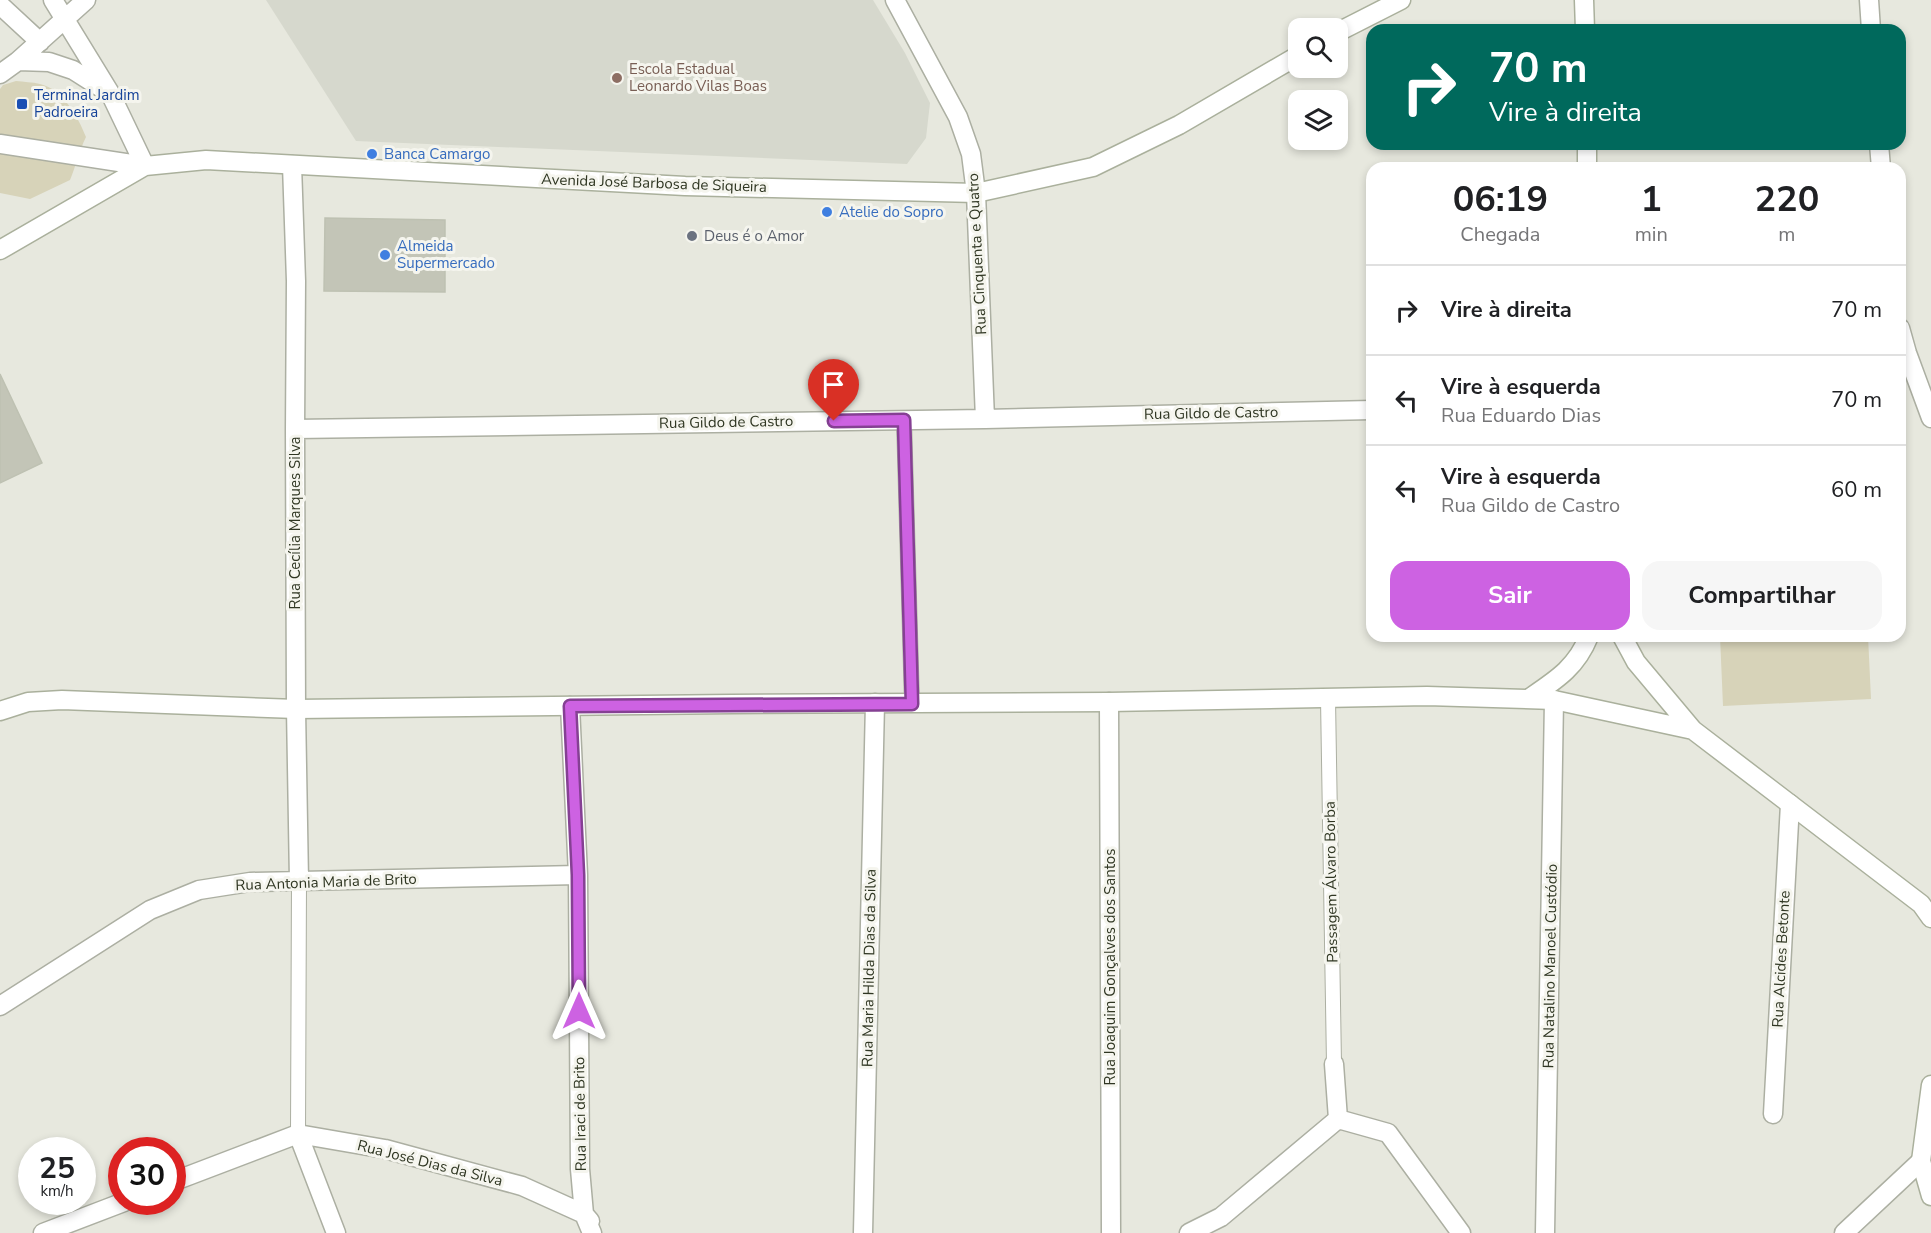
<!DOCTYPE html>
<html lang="pt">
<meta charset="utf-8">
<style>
:root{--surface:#fff;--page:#f6f6f6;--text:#202124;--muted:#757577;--line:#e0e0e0;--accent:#cd62e2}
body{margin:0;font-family:"Nunito Sans",sans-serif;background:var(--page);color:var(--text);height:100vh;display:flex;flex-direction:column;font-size:22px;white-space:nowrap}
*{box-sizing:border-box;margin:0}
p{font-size:20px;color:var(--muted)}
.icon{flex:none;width:33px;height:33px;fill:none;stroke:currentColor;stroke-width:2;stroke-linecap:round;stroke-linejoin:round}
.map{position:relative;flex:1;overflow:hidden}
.details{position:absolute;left:1366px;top:162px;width:540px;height:480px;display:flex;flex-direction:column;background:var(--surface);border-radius:18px;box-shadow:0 3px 9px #0003}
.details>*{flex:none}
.banner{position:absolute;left:1366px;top:24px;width:540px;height:126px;border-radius:18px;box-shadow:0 3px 9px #0003;background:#00695c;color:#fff;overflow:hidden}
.controls{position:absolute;left:1288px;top:18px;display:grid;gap:12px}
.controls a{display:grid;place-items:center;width:60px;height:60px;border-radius:12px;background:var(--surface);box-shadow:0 3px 9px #0003;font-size:30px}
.speed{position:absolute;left:18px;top:1137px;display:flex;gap:12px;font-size:30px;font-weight:700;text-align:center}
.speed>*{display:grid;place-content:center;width:78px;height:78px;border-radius:50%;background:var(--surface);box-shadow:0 3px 9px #0003;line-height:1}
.speed small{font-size:15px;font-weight:400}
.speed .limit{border:9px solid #d22;background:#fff;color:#111}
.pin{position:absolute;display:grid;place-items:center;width:51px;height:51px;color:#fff;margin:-62px -26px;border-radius:50% 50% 50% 0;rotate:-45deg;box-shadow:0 0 6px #0007}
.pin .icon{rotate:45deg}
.me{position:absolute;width:66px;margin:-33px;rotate:0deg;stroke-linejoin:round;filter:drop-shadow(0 0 4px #0008)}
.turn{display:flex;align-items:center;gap:21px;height:126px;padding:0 24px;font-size:27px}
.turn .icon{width:78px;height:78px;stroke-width:2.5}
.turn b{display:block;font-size:42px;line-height:51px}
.eta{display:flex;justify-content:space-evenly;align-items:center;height:102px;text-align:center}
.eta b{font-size:36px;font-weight:700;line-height:42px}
.action{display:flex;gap:12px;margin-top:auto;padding:12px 24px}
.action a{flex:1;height:69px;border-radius:18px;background:var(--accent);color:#fff;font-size:24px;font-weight:700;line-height:69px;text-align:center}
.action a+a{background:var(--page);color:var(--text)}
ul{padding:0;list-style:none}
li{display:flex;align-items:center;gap:18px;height:90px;padding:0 24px;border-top:2px solid var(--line)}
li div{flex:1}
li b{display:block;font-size:22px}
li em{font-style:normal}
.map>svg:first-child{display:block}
.built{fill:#d6d8cd}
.green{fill:#d7d3b9}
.building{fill:#c3c5b7;stroke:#bec1b2;stroke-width:1.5}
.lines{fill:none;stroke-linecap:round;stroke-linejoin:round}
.lane-casing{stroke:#acafa2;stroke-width:16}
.street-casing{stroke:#acafa2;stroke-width:21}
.secondary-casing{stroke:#aab09c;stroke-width:21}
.lane{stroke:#fff;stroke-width:14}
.street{stroke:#fff;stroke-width:18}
.secondary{stroke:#fff;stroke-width:18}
.route-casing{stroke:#854093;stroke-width:15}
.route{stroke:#cd62e2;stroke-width:10}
.education-dot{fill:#8d6e63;stroke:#f5f5ee;stroke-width:2}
.transit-dot{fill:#1a4fb4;stroke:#f5f5ee;stroke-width:2}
.shop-dot{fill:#3f7fe0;stroke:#f5f5ee;stroke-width:2}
.worship-dot{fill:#6b7280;stroke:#f5f5ee;stroke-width:2}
.labels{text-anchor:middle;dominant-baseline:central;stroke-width:6;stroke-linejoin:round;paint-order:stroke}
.education-label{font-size:15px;fill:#785e54;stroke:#f5f5ee;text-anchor:start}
.transit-label{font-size:15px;fill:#164399;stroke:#f5f5ee;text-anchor:start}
.shop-label{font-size:15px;fill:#366cbe;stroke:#f5f5ee;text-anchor:start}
.street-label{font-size:15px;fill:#2f3622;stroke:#f5f5ee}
.worship-label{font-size:15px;fill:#5b616d;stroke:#f5f5ee;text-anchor:start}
</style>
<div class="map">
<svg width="1931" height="1233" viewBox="0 0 1931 1233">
<rect width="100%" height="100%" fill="#e7e8de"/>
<path class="built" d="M266 0H873L905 53 930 103 926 138 907 164 356 141Z"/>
<path class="green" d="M16 81C24 82 32 82 40 84 63 89 78 117 86 137 79 151 76 166 70 180L30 199 0 193V89L3 85Z
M1720 636H1868L1871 699 1723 706Z"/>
<path class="building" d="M325 218 445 220V292L324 291Z
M0 374 42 463 0 483Z"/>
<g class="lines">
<defs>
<path id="lane" d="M904 420 912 704
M1328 699 1334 1064
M298 1134 299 881"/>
<path id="street" d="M53 0 110 93 145 166
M895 0 958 117 971 154 976 193 985 419
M1869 0 1871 30
M0 5 40 42
M18 61 86 0
M0 74 18 61 49 62 73 70 106 91
M0 144 145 166
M1879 144 1881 168
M292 165 296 281 295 429 296 709 299 881
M1900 328 1907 353 1931 418
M295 429 985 419 1372 410
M1109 702 1111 1233
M570 706 578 875 580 1169 584 1214 592 1233
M0 1006 150 910 199 890 250 882 578 875
M1334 1064 1338 1119
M1773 1114 1790 804
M298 1134 336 1233
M172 1182 298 1134 385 1149 522 1186 584 1214 590 1221
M43 1233 124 1202
M863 1233 875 703
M1189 1233 1221 1217 1338 1119 1388 1133 1461 1233
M1545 1233 1554 700
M1844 1233 1921 1161"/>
<path id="secondary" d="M1584 0 1585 30
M1338 32 1401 0
M1587 144V168
M0 250 145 166 206 160 685 186 976 193 1093 167 1179 125 1299 55
M1622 636 1636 662 1693 730
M1528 699C1556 680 1576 668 1589 636
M0 711 28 702 62 700 296 709 732 704 1109 702 1427 696 1554 700 1693 730 1921 904 1931 918
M1931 1085 1921 1161 1931 1196"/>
</defs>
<use href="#lane" class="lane-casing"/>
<use href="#street" class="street-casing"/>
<use href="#secondary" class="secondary-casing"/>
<use href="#lane" class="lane"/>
<use href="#street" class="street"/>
<use href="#secondary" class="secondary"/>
</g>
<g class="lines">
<defs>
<path id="route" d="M579 1011 578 875 570 706 912 704 904 420 834 421"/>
</defs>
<use href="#route" class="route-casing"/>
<use href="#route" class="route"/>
</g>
<circle class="education-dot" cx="617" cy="78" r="6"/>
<rect class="transit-dot" x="16" y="98" width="12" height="12" rx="3"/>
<g class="shop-dot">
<circle cx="372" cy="154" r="6"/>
<circle cx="827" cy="212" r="6"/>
<circle cx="385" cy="255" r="6"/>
</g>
<circle class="worship-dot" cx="692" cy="236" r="6"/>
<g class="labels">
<g class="education-label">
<text x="629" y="69">Escola Estadual<tspan x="629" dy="17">Leonardo Vilas Boas</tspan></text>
</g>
<g class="transit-label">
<text x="34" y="95">Terminal Jardim<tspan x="34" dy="17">Padroeira</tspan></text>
</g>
<g class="shop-label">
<text x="384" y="154">Banca Camargo</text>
<text x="839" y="212">Atelie do Sopro</text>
<text x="397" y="246">Almeida<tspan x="397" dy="17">Supermercado</tspan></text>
</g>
<g class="street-label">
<text transform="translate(654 183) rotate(2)">Avenida José Barbosa de Siqueira</text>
<text transform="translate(977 254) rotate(-93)">Rua Cinquenta e Quatro</text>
<text transform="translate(1211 413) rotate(-1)">Rua Gildo de Castro</text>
<text transform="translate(726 422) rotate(-1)">Rua Gildo de Castro</text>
<text transform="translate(295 523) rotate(-90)">Rua Cecília Marques Silva</text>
<text transform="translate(326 882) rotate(-2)">Rua Antonia Maria de Brito</text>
<text transform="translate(1331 882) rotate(-91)">Passagem Álvaro Borba</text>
<text transform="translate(1781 959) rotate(-87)">Rua Alcides Betonte</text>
<text transform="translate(1550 966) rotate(-89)">Rua Natalino Manoel Custódio</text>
<text transform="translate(1110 967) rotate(-90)">Rua Joaquim Gonçalves dos Santos</text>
<text transform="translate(869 968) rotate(-89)">Rua Maria Hilda Dias da Silva</text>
<text transform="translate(580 1114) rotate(-91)">Rua Iraci de Brito</text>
<text transform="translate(430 1163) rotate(14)">Rua José Dias da Silva</text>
</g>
<g class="worship-label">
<text x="704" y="236">Deus é o Amor</text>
</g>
</g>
</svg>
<div class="controls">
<a><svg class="icon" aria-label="search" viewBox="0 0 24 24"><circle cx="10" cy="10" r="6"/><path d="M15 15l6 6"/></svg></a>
<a><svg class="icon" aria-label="layers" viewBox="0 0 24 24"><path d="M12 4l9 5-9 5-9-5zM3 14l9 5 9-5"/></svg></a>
</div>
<div class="speed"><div>25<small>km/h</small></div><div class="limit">30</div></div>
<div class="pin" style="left:834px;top:421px;background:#d93025"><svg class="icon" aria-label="arrive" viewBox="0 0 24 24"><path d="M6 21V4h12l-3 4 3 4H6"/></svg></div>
<svg class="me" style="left:579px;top:1011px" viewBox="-20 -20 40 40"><path d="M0-17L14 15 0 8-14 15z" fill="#cd62e2" stroke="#fff" stroke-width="4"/></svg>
<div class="banner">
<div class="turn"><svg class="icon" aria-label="right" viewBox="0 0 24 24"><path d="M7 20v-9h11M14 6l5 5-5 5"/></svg><div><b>70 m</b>Vire à direita</div></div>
</div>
<section class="details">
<div class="eta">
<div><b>06:19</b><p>Chegada</p></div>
<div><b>1</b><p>min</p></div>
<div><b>220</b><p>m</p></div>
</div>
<ul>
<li><svg class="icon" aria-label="right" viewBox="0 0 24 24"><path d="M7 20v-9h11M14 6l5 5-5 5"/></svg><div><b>Vire à direita</b></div><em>70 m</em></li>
<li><svg class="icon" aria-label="left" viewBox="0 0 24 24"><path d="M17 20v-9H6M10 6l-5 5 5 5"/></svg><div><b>Vire à esquerda</b><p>Rua Eduardo Dias</p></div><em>70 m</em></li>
<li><svg class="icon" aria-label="left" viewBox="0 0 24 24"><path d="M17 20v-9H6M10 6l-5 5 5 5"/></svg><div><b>Vire à esquerda</b><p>Rua Gildo de Castro</p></div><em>60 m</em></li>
</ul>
<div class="action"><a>Sair</a><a>Compartilhar</a></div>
</section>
</div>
